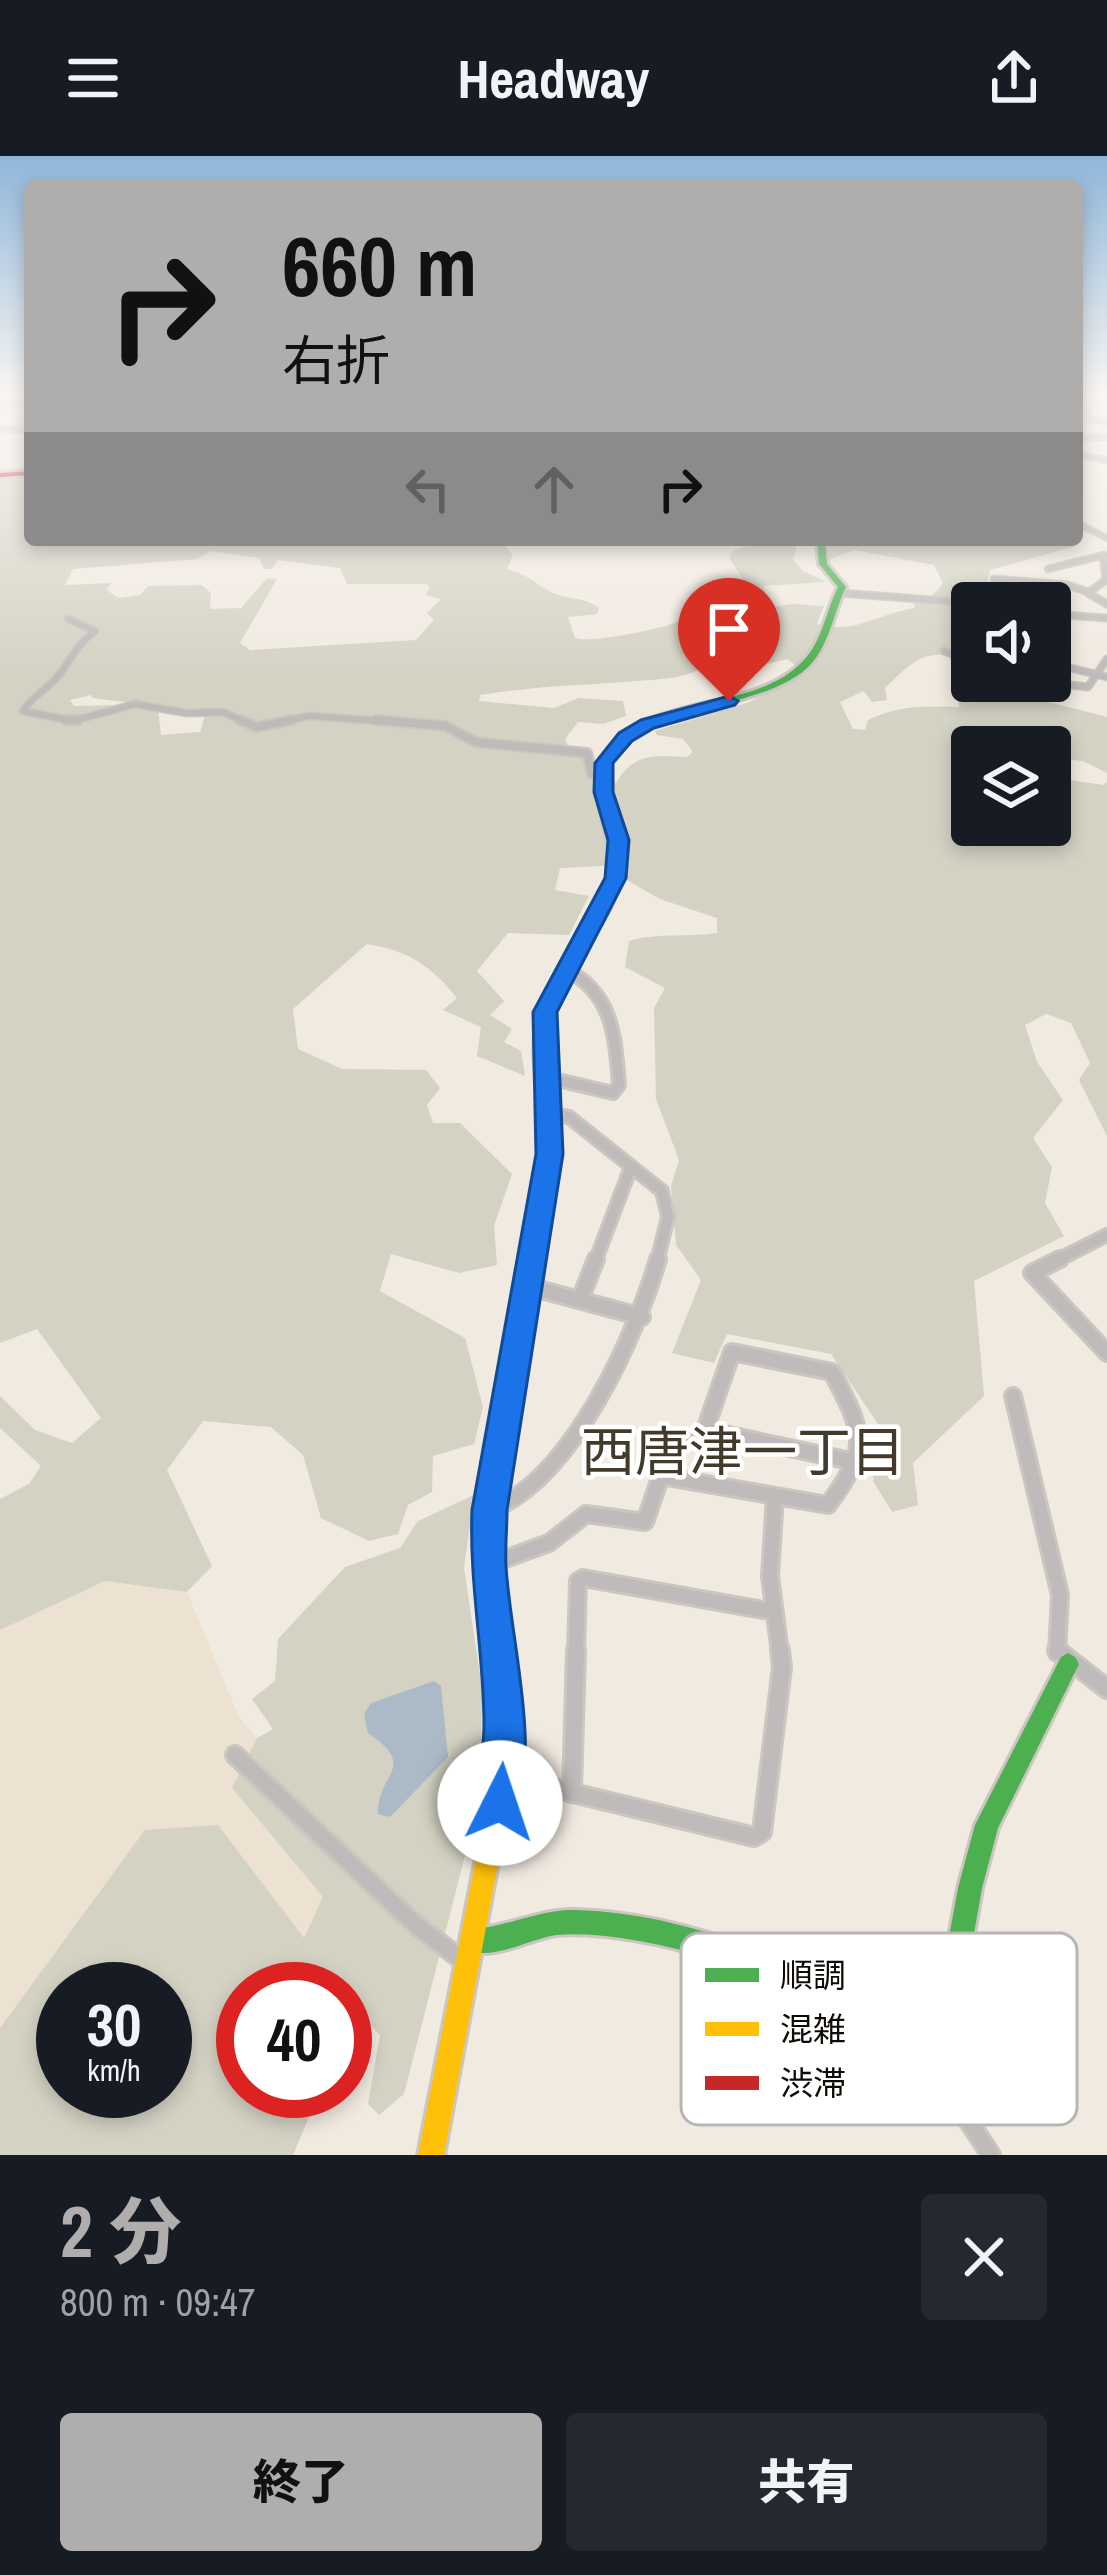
<!DOCTYPE html>
<html lang="ja">
<meta charset="utf-8">
<style>
:root{--surface:#171b24;--page:#242831;--text:#f1f3f6;--muted:#9ea1a6;--accent:#afaead}
body{margin:0;font-family:"Archivo Narrow","Noto Sans JP",sans-serif;background:var(--page);color:var(--text);height:100vh;display:flex;flex-direction:column;font-size:45px;white-space:nowrap}
*{box-sizing:border-box;margin:0}
p{font-size:39px;color:var(--muted)}
.icon{flex:none;width:66px;height:66px;fill:none;stroke:currentColor;stroke-width:2;stroke-linecap:round;stroke-linejoin:round}
.map{position:relative;height:1999px;overflow:hidden}
.details{display:flex;flex-direction:column;background:var(--surface);flex:1}
.details>*{flex:none}
.hud{position:absolute;left:24px;top:24px;width:1059px;height:366px;border-radius:12px;box-shadow:0 6px 18px #0003;background:#afaead;color:#111;overflow:hidden}
.buttons{position:absolute;left:951px;top:426px;display:grid;gap:24px}
.buttons a{display:grid;place-items:center;width:120px;height:120px;border-radius:12px;background:var(--surface);box-shadow:0 6px 18px #0003;font-size:60px}
.speed{position:absolute;left:36px;top:1806px;display:flex;gap:24px;font-size:60px;font-weight:700;text-align:center}
.speed>*{display:grid;place-content:center;width:156px;height:156px;border-radius:50%;background:var(--surface);box-shadow:0 6px 18px #0003;line-height:1}
.speed small{font-size:30px;font-weight:400}
.speed .limit{border:18px solid #d22;background:#fff;color:#111}
.pin{position:absolute;display:grid;place-items:center;width:102px;height:102px;color:#fff;margin:-123px -51px;border-radius:50% 50% 50% 0;rotate:-45deg;box-shadow:0 0 12px #0007}
.pin .icon{rotate:45deg}
.me{position:absolute;width:132px;margin:-66px;rotate:4deg;stroke-linejoin:round;filter:drop-shadow(0 0 9px #0008)}
.turn{display:flex;align-items:center;gap:42px;height:252px;padding:0 60px;font-size:54px}
.turn .icon{width:156px;height:156px;stroke-width:2.5}
.turn b{display:block;font-size:84px;line-height:102px}
.lanes{display:flex;align-items:center;height:114px;padding:0 60px;background:#0003;justify-content:center;gap:60px;direction:ltr}
.lanes .off{opacity:.35}
.round{display:grid;place-items:center;flex:none;width:126px;height:126px;border-radius:12px;background:var(--page)}
.overview{display:flex;align-items:center;justify-content:space-between;height:204px;padding:0 60px}
h1{font-size:72px;font-weight:800;line-height:90px;color:var(--accent)}
.primary-button{display:flex;gap:24px;margin-top:auto;padding:24px 60px}
.primary-button a{flex:1;height:138px;border-radius:12px;background:var(--accent);color:#111;font-size:48px;font-weight:800;line-height:138px;text-align:center}
.primary-button a+a{background:var(--page);color:var(--text)}
header{display:flex;justify-content:space-between;align-items:center;height:156px;padding:0 60px;background:var(--surface);font-size:54px;font-weight:800}
.map>svg:first-child{display:block}
.built{fill:#ede2d1;fill-rule:evenodd}
.green{fill:#d3d2c3;fill-rule:evenodd}
.water{fill:#abbac6}
.lines{fill:none;stroke-linecap:round;stroke-linejoin:round}
.river{fill:#abbac6;fill-rule:evenodd}
.street-far5-casing{stroke:#cbc6c0;stroke-width:8}
.street-far4-casing{stroke:#cbc6c0;stroke-width:9}
.street-far3-casing{stroke:#cbc6c0;stroke-width:12}
.street-far2-casing{stroke:#cbc6c0;stroke-width:16}
.street-far1-casing{stroke:#cbc6c0;stroke-width:20}
.street-casing{stroke:#cbc6c0;stroke-width:22}
.fast-casing{stroke:#cbc6c0;stroke-width:6}
.slow-casing{stroke:#cbc6c0;stroke-width:6}
.jam-casing{stroke:#cbc6c0;stroke-width:6}
.street-far5{stroke:#bfbbba;stroke-width:4.5}
.street-far4{stroke:#bfbbba;stroke-width:6}
.street-far3{stroke:#bfbbba;stroke-width:8}
.street-far2{stroke:#bfbbba;stroke-width:10}
.street-far1{stroke:#bfbbba;stroke-width:14}
.street{stroke:#bfbbba;stroke-width:16}
.fast{fill:#4caf50;fill-rule:evenodd}
.slow{fill:#ffc107;fill-rule:evenodd}
.jam{fill:#c62828;fill-rule:evenodd}
.route{fill:#1a73e8;stroke:#114b97;stroke-width:3}
.labels{text-anchor:middle;dominant-baseline:central;stroke-width:9;stroke-linejoin:round;paint-order:stroke}
.near-neighbourhood-label{font-size:54px;fill:#433a2c;stroke:#fff}
.key{fill:#fff;stroke:#b7b6b4;stroke-width:3}
.key-label{font-size:33px;fill:#0f0b06}
</style>
<header><svg class="icon" aria-label="menu" viewBox="0 0 24 24"><path d="M4 6h16M4 12h16M4 18h16"/></svg>Headway<svg class="icon" aria-label="share" viewBox="0 0 24 24"><path d="M12 15V3M7 8l5-5 5 5M5 13v7h14v-7"/></svg></header>
<div class="map">
<svg width="1107" height="1999" viewBox="0 0 1107 1999">
<rect width="100%" height="100%" fill="#f1eae1"/>
<path class="built" d="M105 1425 187 1436 239 1561 257 1582 233 1633 375 1804 345 1875V1833H243V1935H320L293 1999H0V1474ZM63 1833H165V1935H63Z"/>
<path class="green" d="M30 322V384H500L513 399 507 413C527 418 534 427 551 436 568 444 583 440 599 452L597 458 568 461 575 482C590 488 671 472 685 462L792 448 824 450 817 468C855 479 879 457 915 452L913 445 930 442 943 427 934 409 854 394 828 404 827 385C860 381 893 392 922 384H1072L1073 391 990 414 987 428 1065 440 1066 444 1020 441 1014 447H972V505C927 491 917 501 885 532L887 544 872 546 864 535 840 546 853 573 865 574 868 564C896 550 927 550 959 551L958 541 969 537 1001 545 1014 537 1107 561V617L1083 605 1064 603 1061 608 1070 624 1103 629 1107 626V980L1079 924 1090 907 1071 867 1046 858 1025 869 1037 906 1063 944 1033 982 1052 1011 1045 1047 1064 1080 974 1125 984 1240 913 1307 918 1349 892 1356 873 1325 878 1268 831 1198 727 1178 714 1207 672 1197 701 1124 676 1089 671 1030 679 1004 656 943 654 852 665 832 625 811 629 785C659 776 686 782 717 777V762L660 743 625 723 622 709 560 712 555 734 589 740 569 779 508 777 477 815 504 845 490 859 512 873 504 886 521 895 525 920 477 900 481 871 443 854 457 842C432 810 407 794 367 788L293 853 298 893 342 913 426 914 440 932 427 949 433 967H460L512 1018 494 1070 497 1109 459 1117 391 1098 380 1135 465 1182 483 1251 474 1288 433 1300 432 1336 408 1349 398 1378 369 1385 321 1362 303 1299 271 1271 203 1265 167 1314 212 1410 187 1436 105 1425 0 1474V1343L29 1328 41 1310 0 1272V1240L35 1274 72 1287 101 1262 37 1173 0 1187V323ZM211 395 259 402 264 413H272L278 404 340 412 347 428H426L430 432 425 439 441 443 427 457 434 464 416 484 250 494 240 487 277 423 267 422 241 452 210 453 211 437 202 429 148 430 140 439 118 442 107 434 111 427 65 429 73 413 198 403ZM696 492 743 498 742 505 762 509 787 503 807 517 747 547 655 575 657 579 683 583 693 596 687 601C653 600 635 596 616 627L591 622V601L572 598 565 583 578 566 603 568 626 560 623 545 579 542 554 552 479 545 480 539C544 528 607 529 671 522 691 520 706 508 725 506L695 499ZM91 539 93 542 206 556 200 576 161 579 158 555 122 549 74 550 70 544ZM972 591H1050V669H972Z
M772 384H792L797 394 792 403 803 415 827 426 763 430 766 440H753L729 401 734 394Z
M474 1339 464 1412 482 1533 481 1615 470 1680 404 1938 379 1959 368 1948 380 1879 355 1853 345 1875V1833H243V1935H320L293 1999H0V1872L145 1674 218 1669 304 1782 323 1741 232 1632 257 1582 273 1573 252 1543 275 1525 278 1483 345 1411 400 1392 418 1365ZM63 1833H165V1935H63Z"/>
<path class="water" d="M434 1525 441 1530 448 1601 390 1661 378 1658C376 1618 420 1612 368 1577L364 1558 371 1547Z"/>
<g class="lines">
<path class="river" d="M30 241V247L0 249V243Z"/>
<defs>
<path id="street-far5" d="M0 250 30 248
M1077 259 1107 267
M0 273 30 274
M1077 282 1107 281
M1077 299 1107 304
M1077 367 1107 382"/>
<path id="street-far4" d="M1103 400 1106 424 1088 437 1107 448
M1048 413 1104 399
M994 423 1068 429 1088 436
M840 437 972 447
M1050 458 1107 462
M68 463 95 475C76 489 72 503 58 520 47 534 32 540 23 555L73 565 135 548 187 557 223 556 247 567
M944 495 972 506
M1050 507 1107 521
M1034 525 1088 531 1107 503
M278 567 309 560 409 567"/>
<path id="street-far3" d="M66 564H78
M240 564 257 571 292 564
M376 564 446 570 475 586 587 597 592 618 601 620"/>
<path id="street-far2" d="M547 928 562 925 613 937 619 929C615 880 613 837 565 813
M551 958 569 961 662 1035 668 1061 657 1106
M595 1106 631 1011
M1054 1106 1107 1079"/>
<path id="street-far1" d="M1060 1103 1032 1117 1107 1197
M527 1130 642 1161
M580 1144 596 1103
M1013 1240 1060 1439 1057 1497
M705 1274 860 1307
M775 1340 770 1420 780 1497
M490 1354C571 1325 636 1180 658 1103
M488 1409 549 1387 586 1358 645 1366 669 1296 705 1274 732 1196 832 1216C864 1277 871 1291 828 1349L661 1320
M576 1497 578 1425 583 1422 775 1456"/>
<path id="street" d="M1057 1494 1107 1533
M235 1599 416 1769 467 1808
M503 1620 754 1681 762 1676 782 1511 780 1494
M572 1637 576 1494
M941 1891 957 1948 991 1999"/>
<path id="fast" d="M817 384H825L827 408 846 431C833 457 829 493 806 513 757 556 641 548 612 606 598 633 628 688 620 723 610 774 561 810 551 862 543 906 559 954 557 999 553 1072 534 1144 522 1216L519 1221 513 1224 507 1221 504 1216C517 1145 536 1073 541 1001 545 954 526 902 539 856 553 806 601 770 610 719 615 685 586 631 603 602 643 535 753 559 803 505 822 486 826 455 838 431L819 408Z
M1068 1497 1075 1501 1079 1508 998 1672 982 1732 954 1891 950 1900 941 1904C910 1891 880 1874 849 1859 777 1825 701 1793 621 1782 600 1779 577 1777 556 1779 529 1783 493 1805 466 1794L463 1785 466 1776 475 1773C509 1770 541 1753 575 1754 700 1757 821 1818 932 1873L958 1732 975 1669 1061 1501Z"/>
<path id="slow" d="M513 1208 519 1211 522 1216 500 1354 514 1620 444 1999H418L492 1620 480 1354 504 1216 507 1211Z"/>
<path id="jam" d="M30 315V319L0 321V317Z"/>
</defs>
<use href="#street-far5" class="street-far5-casing"/>
<use href="#street-far4" class="street-far4-casing"/>
<use href="#street-far3" class="street-far3-casing"/>
<use href="#street-far2" class="street-far2-casing"/>
<use href="#street-far1" class="street-far1-casing"/>
<use href="#street" class="street-casing"/>
<use href="#fast" class="fast-casing"/>
<use href="#slow" class="slow-casing"/>
<use href="#jam" class="jam-casing"/>
<use href="#street-far5" class="street-far5"/>
<use href="#street-far4" class="street-far4"/>
<use href="#street-far3" class="street-far3"/>
<use href="#street-far2" class="street-far2"/>
<use href="#street-far1" class="street-far1"/>
<use href="#street" class="street"/>
<use href="#fast" class="fast"/>
<use href="#slow" class="slow"/>
<use href="#jam" class="jam"/>
</g>
<linearGradient id="sky" x2="0" y2="1"><stop stop-color="#8fb6da"/><stop offset="0.46" stop-color="#f9f6f2"/><stop offset="1" stop-color="#f9f6f2" stop-opacity="0"/></linearGradient>
<rect width="1107" height="520" fill="url(#sky)"/>
<path class="route" d="M729 540 738 545 735 549 654 572 632 585 613 607V636L629 684 626 722 557 856 563 998 507 1354C507 1373 505 1392 506 1410 510 1482 542 1595 514 1662L500 1668 485 1662C473 1633 484 1600 484 1569 484 1497 469 1427 472 1354L536 998 533 856 605 722 608 684 594 636 595 607 619 577 641 564Z"/>
<g class="labels">
<g class="near-neighbourhood-label">
<text x="743" y="1295">西唐津一丁目</text>
</g>
</g>
<rect x="681" y="1777" width="396" height="192" rx="18" class="key"/>
<rect x="705" y="1812" width="54" height="14" fill="#4caf50"/>
<rect x="705" y="1866" width="54" height="14" fill="#ffc107"/>
<rect x="705" y="1920" width="54" height="14" fill="#c62828"/>
<g class="key-label">
<text x="780" y="1831">順調</text>
<text x="780" y="1885">混雑</text>
<text x="780" y="1939">渋滞</text>
</g>
</svg>
<div class="buttons">
<a><svg class="icon" aria-label="sound" viewBox="0 0 24 24"><path d="M4 9h4l5-4v14l-5-4H4zM17 9q2 3 0 6"/></svg></a>
<a><svg class="icon" aria-label="layers" viewBox="0 0 24 24"><path d="M12 4l9 5-9 5-9-5zM3 14l9 5 9-5"/></svg></a>
</div>
<div class="speed"><div>30<small>km/h</small></div><div class="limit">40</div></div>
<div class="pin" style="left:729px;top:545px;background:#d93025"><svg class="icon" aria-label="arrive" viewBox="0 0 24 24"><path d="M6 21V4h12l-3 4 3 4H6"/></svg></div>
<svg class="me" style="left:500px;top:1647px" viewBox="-20 -20 40 40"><circle r="19" fill="#fff"/><path d="M0-13L10 11 0 6-10 11z" fill="#1a73e8"/></svg>
<div class="hud">
<div class="turn"><svg class="icon" aria-label="right" viewBox="0 0 24 24"><path d="M7 20v-9h11M14 6l5 5-5 5"/></svg><div><b>660 m</b>右折</div></div>
<div class="lanes"><svg class="icon off" aria-label="left" viewBox="0 0 24 24"><path d="M17 20v-9H6M10 6l-5 5 5 5"/></svg><svg class="icon off" aria-label="ahead" viewBox="0 0 24 24"><path d="M12 20V5M6 11l6-6 6 6"/></svg><svg class="icon" aria-label="right" viewBox="0 0 24 24"><path d="M7 20v-9h11M14 6l5 5-5 5"/></svg></div>
</div>
</div>
<section class="details">
<div class="overview"><div><h1>2 分</h1><p>800 m · 09:47</p></div><a class="round"><svg class="icon" aria-label="close" viewBox="0 0 24 24"><path d="M6 6l12 12M18 6L6 18"/></svg></a></div>
<div class="primary-button"><a>終了</a><a>共有</a></div>
</section>
